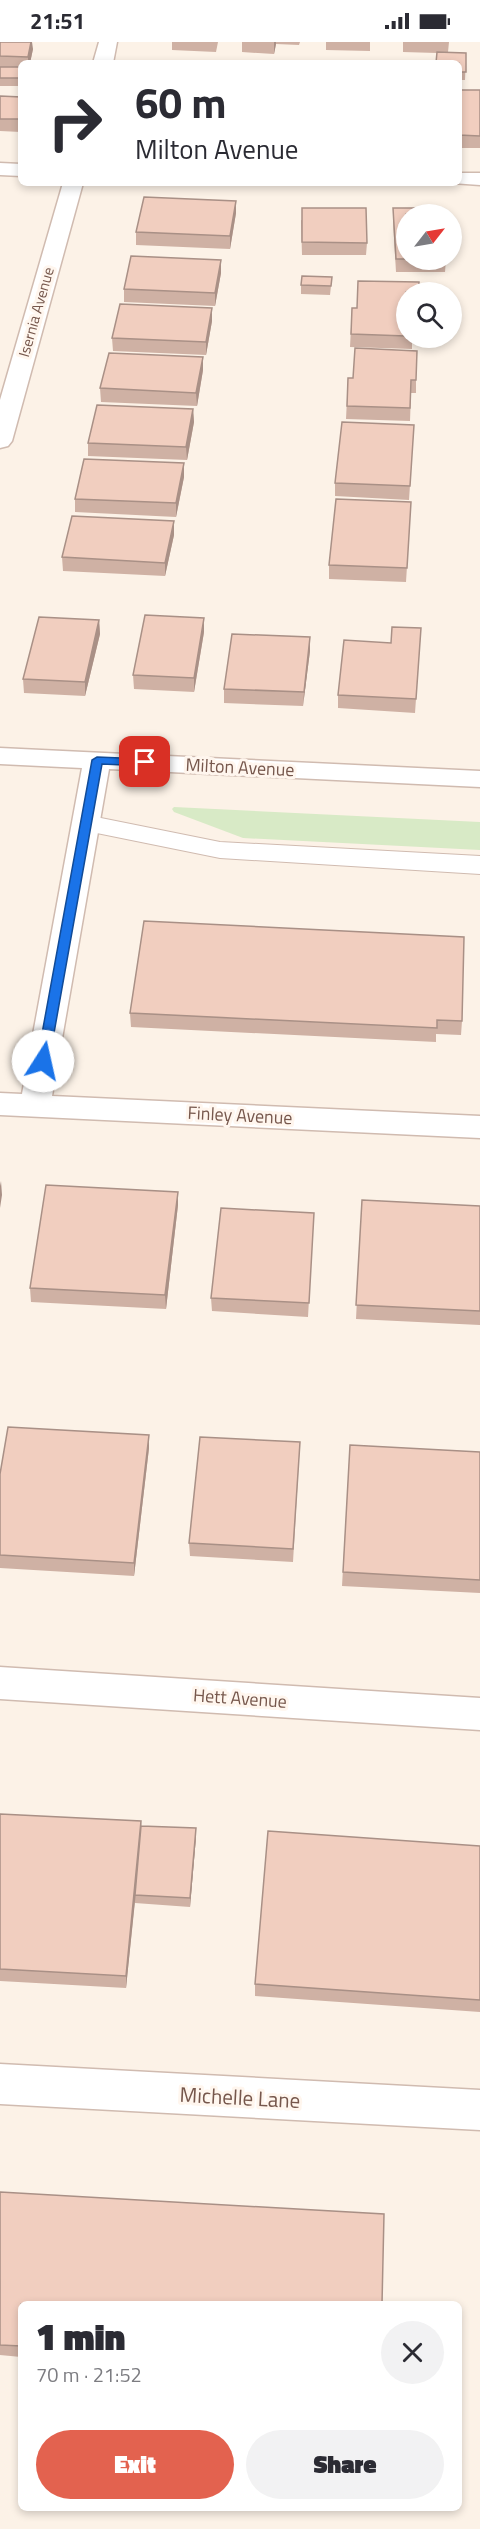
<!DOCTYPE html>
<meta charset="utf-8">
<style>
:root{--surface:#fff;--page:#f2f2f3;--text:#2b2b33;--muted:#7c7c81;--accent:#e3624f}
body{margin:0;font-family:"Titillium Web",sans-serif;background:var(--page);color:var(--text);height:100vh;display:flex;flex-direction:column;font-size:22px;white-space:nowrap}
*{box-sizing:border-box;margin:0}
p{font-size:20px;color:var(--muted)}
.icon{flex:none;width:33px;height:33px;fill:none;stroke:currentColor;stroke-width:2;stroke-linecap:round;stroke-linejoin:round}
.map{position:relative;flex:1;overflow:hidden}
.side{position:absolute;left:18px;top:2259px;width:444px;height:210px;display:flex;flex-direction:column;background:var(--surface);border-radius:9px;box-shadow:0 3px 9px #0003}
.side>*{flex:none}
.hud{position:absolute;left:18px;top:18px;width:444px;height:126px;border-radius:9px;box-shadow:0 3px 9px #0003;background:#fff;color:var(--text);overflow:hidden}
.needle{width:39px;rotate:59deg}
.controls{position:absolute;left:396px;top:162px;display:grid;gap:12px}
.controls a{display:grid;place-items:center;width:66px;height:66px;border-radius:50%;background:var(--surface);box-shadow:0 3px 9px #0003;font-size:30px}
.pin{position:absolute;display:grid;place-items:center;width:51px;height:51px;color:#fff;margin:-26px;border-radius:12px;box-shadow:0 3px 9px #0006}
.me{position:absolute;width:66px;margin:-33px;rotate:10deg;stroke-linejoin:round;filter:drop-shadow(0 0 4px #0008)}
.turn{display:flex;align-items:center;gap:21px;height:126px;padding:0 18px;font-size:27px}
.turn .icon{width:78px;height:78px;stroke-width:2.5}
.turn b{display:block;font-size:42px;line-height:51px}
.round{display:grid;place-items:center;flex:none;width:63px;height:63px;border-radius:32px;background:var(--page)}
.overview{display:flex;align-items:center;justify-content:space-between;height:102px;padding:0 18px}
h1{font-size:36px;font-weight:800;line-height:45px}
.cta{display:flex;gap:12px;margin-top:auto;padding:12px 18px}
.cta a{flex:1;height:69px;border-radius:36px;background:var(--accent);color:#fff;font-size:24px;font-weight:800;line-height:69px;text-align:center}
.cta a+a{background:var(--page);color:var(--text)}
.status{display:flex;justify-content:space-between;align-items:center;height:42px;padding:0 30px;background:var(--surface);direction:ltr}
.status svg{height:16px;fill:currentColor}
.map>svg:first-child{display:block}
.green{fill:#d8eac6}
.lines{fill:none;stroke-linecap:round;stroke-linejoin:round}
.lane-casing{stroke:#d0bbb0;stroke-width:2}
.street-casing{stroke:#d0bbb0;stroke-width:3}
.lane{fill:#fff;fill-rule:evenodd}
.street{fill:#fff;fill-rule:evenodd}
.wall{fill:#cfb1a4}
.shaded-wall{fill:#a99086}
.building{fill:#f1cebf;stroke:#a99086;stroke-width:1.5}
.route{fill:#1a73e8;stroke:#114b97;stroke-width:1.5}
.labels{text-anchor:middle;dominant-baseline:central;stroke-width:6;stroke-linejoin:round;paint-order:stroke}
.far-street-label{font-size:15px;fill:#76574c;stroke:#fff6ee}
.street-label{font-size:18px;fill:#76574c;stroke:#fff6ee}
.near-street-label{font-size:21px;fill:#76574c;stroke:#fff6ee}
</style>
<div class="status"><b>21:51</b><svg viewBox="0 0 49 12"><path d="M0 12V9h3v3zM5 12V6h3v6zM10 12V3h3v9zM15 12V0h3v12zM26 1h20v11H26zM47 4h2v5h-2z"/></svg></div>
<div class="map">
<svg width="480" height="2487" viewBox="0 0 480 2487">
<rect width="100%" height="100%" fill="#fcf2e7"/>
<path class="green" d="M174 765 480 780V808L243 796 174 770 172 767Z"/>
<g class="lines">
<defs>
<path id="lane" d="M86 773 220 800 480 814V832L220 816 77 787 73 781 77 775Z"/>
<path id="street" d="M99 0H117L113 21H93Z
M0 121 21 122V134L0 133Z
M459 131H480V143L452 141H459Z
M63 141H83L12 399 8 404 0 406V358Z
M0 706 480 729V745L109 727 52 1054 480 1074V1096L0 1073V1051L22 1052 82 726 0 722Z
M0 1625 480 1656V1688L0 1657Z
M0 2022 480 2048V2088L0 2062Z"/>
</defs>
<use href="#lane" class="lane-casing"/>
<use href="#street" class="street-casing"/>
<use href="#lane" class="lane"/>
<use href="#street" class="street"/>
</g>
<path class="wall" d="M0 0 33 7 30 21H21V33L19 44H0Z
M172 0H218L216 10 172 8Z
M242 0H300L299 3 276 2 274 12 242 10Z
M326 0H370V9L326 8Z
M403 0H449L448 10 466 11 465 38H459V21L437 11 403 10Z
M459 48H480V106H459Z
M0 54 21 55V90L0 89Z
M236 159V171L230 207 136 203V190Z
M393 166 446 218 445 230H396L393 179Z
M301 178 367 201 366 213H302Z
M221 218V231L215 264 124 260V247Z
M332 235 330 253 301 252V243Z
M406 250V296H412V307L350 305 352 266H357Z
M212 279 206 313 113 309 112 296Z
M203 328 197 364 101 360 100 346Z
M348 336 416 338V351H411L410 379 346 377Z
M193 367 194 380 187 418 88 414V401Z
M414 383 409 458 335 454V441Z
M184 421V435L176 475 75 470V457Z
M411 460 406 540 329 537V523Z
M174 493 165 534 63 529 62 515Z
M99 578 100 592 85 654 24 651 23 637Z
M421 586 415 671 338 666V653L391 601Z
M204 590 194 650 134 647 133 633Z
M310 595V609L303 664 224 661V647Z
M144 879 462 979 461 993 436 992V1000L131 985 130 971Z
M362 1158 480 1164V1283L356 1277Z
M178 1163 166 1267 31 1260 30 1246Z
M314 1171 308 1275 212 1269 211 1256Z
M300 1400 293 1520 190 1514 189 1501Z
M350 1403 480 1410V1551L342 1544Z
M149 1406 134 1534 0 1526V1432Z
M0 1772 141 1779V1784L196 1786V1795L190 1865 135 1861V1857L126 1946 0 1939Z
M480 1804V1970L255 1954V1942Z
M0 2150 21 2262V2315L0 2313Z"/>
<path class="shaded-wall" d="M31 0H32L33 7 30 21H28V15Z
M274 0H276V2L274 12Z
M20 25 21 33 19 44V36Z
M236 159V171L230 207V194Z
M221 218V231L215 264V251Z
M212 266V279L206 313V300Z
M203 315V328L197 364 196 351Z
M193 367 194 380 187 418 186 405Z
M184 421V435L176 475V461Z
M174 479V493L165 534V521Z
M204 576V590L194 650V636Z
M99 578 100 592 85 654V640Z
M310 595V609L303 664 304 650Z
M1 1139 2 1153 0 1166V1144Z
M178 1150V1163L166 1267 165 1253Z
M149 1393V1406L134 1534V1521Z
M141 1779 142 1792 126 1946V1934Z
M196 1786V1795L190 1865V1856Z"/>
<path class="building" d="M0 0H31L28 15 0 14Z
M437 10 466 11V30H459V21H436Z
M0 25H20L19 36H0Z
M459 48H480V94L459 93Z
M0 54 21 55V77H0Z
M144 155 236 159 230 194 136 190Z
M302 166H366L367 201 302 200Z
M393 166H442L443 172H406V217H396Z
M131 214 221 218 215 251 124 247Z
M302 234 332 235 331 244 301 243Z
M358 239 419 240V250H406V294L351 292 352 266H357Z
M120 262 212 266 206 300 112 296Z
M355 306 417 309 416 338H411L410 366 347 364 348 336H353Z
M109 311 203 315 196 351 100 346Z
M97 363 193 367 186 405 88 401Z
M342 380 414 383 410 444 335 441Z
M84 417 184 421 176 461 75 457Z
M336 457 411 460 407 526 329 523Z
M72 474 174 479 165 521 62 515Z
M145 573 204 576 194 636 133 633Z
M39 575 99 578 85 640 23 637Z
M392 585 421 586 416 657 338 653 344 598 391 601Z
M232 592 310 595 304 650 224 647Z
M144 879 464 895 462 979 437 978V986L130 971Z
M46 1143 178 1150 165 1253 30 1246Z
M362 1158 480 1164V1269L356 1263Z
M221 1166 314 1171 309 1261 211 1256Z
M8 1385 149 1393 134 1521 0 1513V1432Z
M200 1395 300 1400 293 1507 189 1501Z
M350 1403 480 1410V1538L343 1530Z
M0 1772 141 1779 126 1934 0 1927Z
M141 1784 196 1786 190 1856 135 1853Z
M268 1789 480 1804V1958L255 1942Z
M0 2150 384 2172 382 2262H21V2304L0 2303Z"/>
<path class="route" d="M97 715 145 717 151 720 145 724 102 722 49 1019 43 1023 37 1019 92 718Z"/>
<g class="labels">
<g class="far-street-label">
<text transform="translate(36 270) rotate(-74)">Isernia Avenue</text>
</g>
<g class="street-label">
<text transform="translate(240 725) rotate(3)">Milton Avenue</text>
<text transform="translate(240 1073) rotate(3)">Finley Avenue</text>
<text transform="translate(240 1656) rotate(4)">Hett Avenue</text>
</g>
<g class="near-street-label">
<text transform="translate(240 2055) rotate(3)">Michelle Lane</text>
</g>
</g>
</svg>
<div class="controls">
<a><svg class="needle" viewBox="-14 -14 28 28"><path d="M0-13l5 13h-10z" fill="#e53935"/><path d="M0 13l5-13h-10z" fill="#7c7c81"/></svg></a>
<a><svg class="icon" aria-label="search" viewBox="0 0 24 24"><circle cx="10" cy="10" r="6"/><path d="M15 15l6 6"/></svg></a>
</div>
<div class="pin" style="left:145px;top:720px;background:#d93025"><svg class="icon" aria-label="arrive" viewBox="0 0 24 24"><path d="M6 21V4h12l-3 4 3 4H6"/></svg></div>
<svg class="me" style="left:43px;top:1019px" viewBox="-20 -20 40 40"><circle r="19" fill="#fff"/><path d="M0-13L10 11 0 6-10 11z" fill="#1a73e8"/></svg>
<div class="hud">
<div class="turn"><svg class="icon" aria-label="right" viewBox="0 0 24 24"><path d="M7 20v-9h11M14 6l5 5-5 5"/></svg><div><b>60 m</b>Milton Avenue</div></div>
</div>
<section class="side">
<div class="overview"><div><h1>1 min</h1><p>70 m · 21:52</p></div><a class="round"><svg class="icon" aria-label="close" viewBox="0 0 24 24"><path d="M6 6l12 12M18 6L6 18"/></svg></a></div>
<div class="cta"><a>Exit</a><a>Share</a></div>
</section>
</div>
